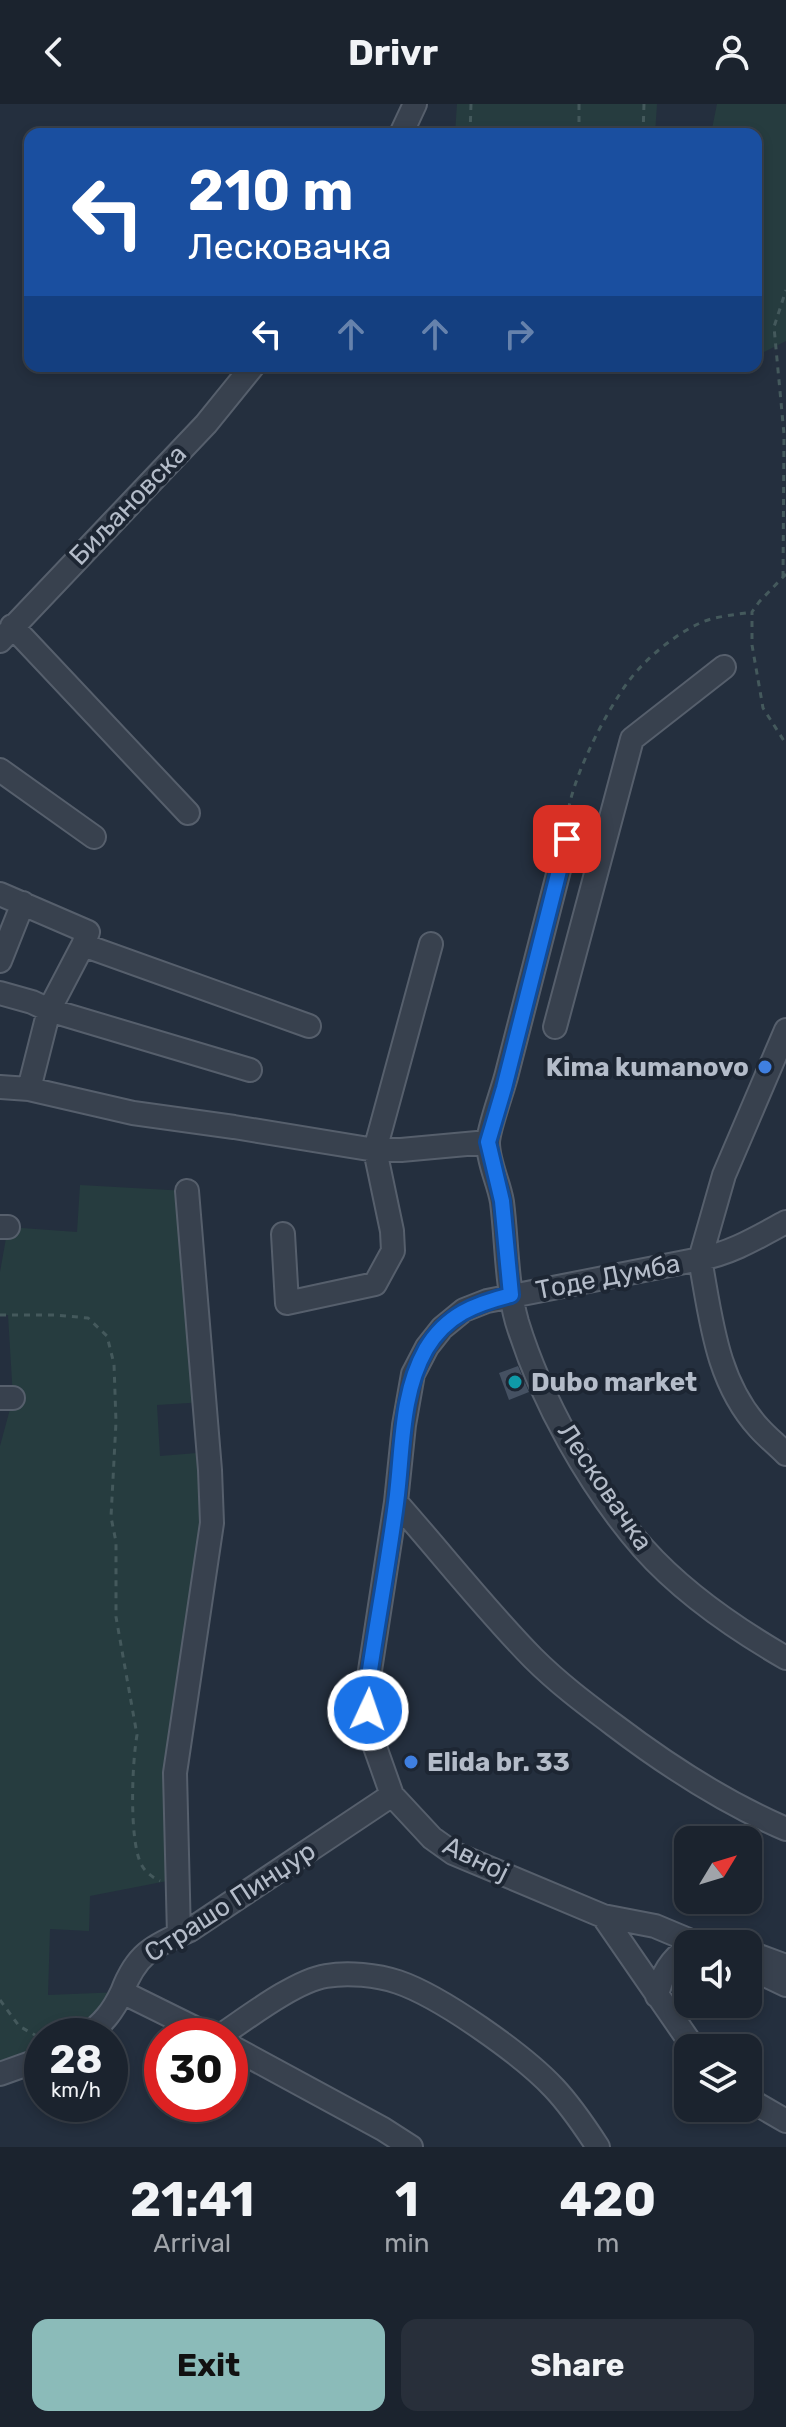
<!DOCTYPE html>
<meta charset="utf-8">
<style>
:root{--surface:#1b232e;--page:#282f3a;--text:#f1f3f6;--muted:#a0a4aa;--line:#39404a;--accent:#8bbbb9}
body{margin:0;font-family:Rubik,sans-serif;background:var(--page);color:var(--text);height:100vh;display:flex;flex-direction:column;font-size:30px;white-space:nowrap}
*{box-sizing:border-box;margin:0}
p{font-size:26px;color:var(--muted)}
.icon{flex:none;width:44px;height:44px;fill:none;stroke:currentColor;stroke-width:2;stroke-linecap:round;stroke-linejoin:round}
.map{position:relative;height:2043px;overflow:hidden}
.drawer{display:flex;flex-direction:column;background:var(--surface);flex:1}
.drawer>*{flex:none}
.guide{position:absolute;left:24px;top:24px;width:738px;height:244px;border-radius:16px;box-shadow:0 4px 12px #0003,0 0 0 2px var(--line);background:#1a4fa0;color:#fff;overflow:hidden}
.needle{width:52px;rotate:52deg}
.buttons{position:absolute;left:674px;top:1722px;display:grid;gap:16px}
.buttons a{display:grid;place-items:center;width:88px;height:88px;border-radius:16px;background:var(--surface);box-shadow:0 4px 12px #0003,0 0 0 2px var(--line);font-size:40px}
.speed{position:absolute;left:24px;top:1914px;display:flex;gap:16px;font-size:40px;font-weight:700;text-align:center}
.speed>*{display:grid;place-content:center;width:104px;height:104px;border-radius:50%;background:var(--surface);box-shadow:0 4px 12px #0003,0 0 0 2px var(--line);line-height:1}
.speed small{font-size:20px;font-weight:400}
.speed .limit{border:12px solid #d22;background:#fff;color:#111}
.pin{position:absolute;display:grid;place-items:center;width:68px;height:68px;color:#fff;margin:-34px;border-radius:16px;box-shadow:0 4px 12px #0006}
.me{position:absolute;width:88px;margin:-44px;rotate:3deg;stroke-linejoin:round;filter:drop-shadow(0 0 6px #0008)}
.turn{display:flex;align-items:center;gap:28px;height:168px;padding:0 32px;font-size:36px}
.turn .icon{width:104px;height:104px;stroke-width:2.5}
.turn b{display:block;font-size:56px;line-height:68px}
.lanes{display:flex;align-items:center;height:76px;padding:0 32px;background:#0003;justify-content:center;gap:40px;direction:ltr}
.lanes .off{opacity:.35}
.eta{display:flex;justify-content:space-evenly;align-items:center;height:136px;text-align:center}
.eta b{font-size:48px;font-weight:700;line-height:56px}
.action{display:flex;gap:16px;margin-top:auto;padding:16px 32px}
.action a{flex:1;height:92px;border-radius:16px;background:var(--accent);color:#111;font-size:32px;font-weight:700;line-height:92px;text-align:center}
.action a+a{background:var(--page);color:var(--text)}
header{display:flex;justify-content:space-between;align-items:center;height:104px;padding:0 32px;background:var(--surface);font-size:36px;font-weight:700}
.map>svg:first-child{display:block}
.green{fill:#263c3f}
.building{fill:#455162}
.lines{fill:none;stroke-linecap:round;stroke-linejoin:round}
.minor-casing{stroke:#565f6c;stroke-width:26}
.path{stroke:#44595c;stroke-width:3;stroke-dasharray:6 6;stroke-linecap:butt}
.minor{stroke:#38414e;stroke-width:22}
.route-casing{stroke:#114b97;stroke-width:20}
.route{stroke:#1a73e8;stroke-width:14}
.shop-dot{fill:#3f7fe0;stroke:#1d2633;stroke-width:3}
.culture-dot{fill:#0f9aa8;stroke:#1d2633;stroke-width:3}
.labels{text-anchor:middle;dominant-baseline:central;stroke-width:8;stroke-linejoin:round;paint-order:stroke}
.street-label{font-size:26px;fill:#b4bcc9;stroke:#1d2633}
.poi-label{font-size:26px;font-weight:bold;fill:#b4bcc9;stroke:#1d2633;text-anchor:start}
</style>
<header><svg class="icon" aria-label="back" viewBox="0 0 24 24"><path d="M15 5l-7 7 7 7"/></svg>Drivr<svg class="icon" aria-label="person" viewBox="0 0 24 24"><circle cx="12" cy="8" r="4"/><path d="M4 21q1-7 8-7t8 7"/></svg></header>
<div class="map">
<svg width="786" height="2043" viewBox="0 0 786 2043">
<rect width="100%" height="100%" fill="#242f3e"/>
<path class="green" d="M457 0H657L655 30H455Z
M717 0H786V237L756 252V30H711Z
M80 1081 187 1087 205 1298 157 1301 160 1352 209 1348 167 1777 90 1792 89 1827 50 1825 48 1891 122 1888 83 1932H42V1955L0 1969V1342L13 1294 8 1211H0V1168L8 1123 77 1128Z"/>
<path class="building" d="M518 1262 529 1288 509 1296 499 1269Z"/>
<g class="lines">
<defs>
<path id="minor" d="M401 30 415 0
M12 522 188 709
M0 537 206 320 253 262
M0 666 94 733
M567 735C547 813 527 891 507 969 503 986 488 1025 488 1039 488 1058 499 1079 502 1098 507 1137 506 1179 517 1218 541 1296 589 1382 643 1444 683 1489 734 1524 786 1554
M0 790 88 828 83 841
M0 857 23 799
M0 889 32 898 49 906 250 966
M555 923 632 635 724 563
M0 983 29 985 133 1009 234 1023 375 1046H401L488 1038
M29 985 49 906 83 841 309 922
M786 1118C758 1133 732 1149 700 1155 711 1214 716 1277 759 1324 767 1333 777 1341 786 1350
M0 1123H8
M283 1130 287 1199 375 1180 393 1147 392 1127 375 1046 431 840
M0 1294H13
M396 1398C442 1450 485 1505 533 1554 558 1579 586 1600 614 1621 668 1662 723 1698 786 1725
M603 1812 694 1944
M179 1831 175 1669 212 1419 210 1366 187 1087
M698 1840 655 1822 603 1812 453 1749 432 1734 392 1691 369 1626 367 1586 396 1398 404 1321 413 1270 427 1243 442 1224 464 1206 487 1197 700 1155 724 1071 786 926
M748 1848 786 1862
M748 1863 786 1881
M657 1892C661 1872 671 1855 688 1844
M85 1932C103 1920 113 1907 122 1888
M211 1932 122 1888C137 1848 154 1842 190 1826L392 1691
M220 1932C247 1914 295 1877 326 1872 348 1868 377 1871 398 1878 442 1893 523 1951 554 1984 571 2002 585 2023 598 2043
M230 1942 383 2025 411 2043
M0 1970 42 1955
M748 1995 786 2017"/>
</defs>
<use href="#minor" class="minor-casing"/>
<path class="path" d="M470 30 471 0
M579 30V0
M643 30 644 0
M786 470 759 498 752 508V541L763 604 786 640
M783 473 784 330 774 223 786 186
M567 717C569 679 605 609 628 578 645 555 673 532 698 520 714 512 735 511 752 508
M0 1211H54L88 1214 107 1232 114 1260 116 1318 111 1413 116 1438V1513L137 1631C132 1659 129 1735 141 1760 145 1768 152 1773 160 1777
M0 1896 19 1922 42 1935"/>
<use href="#minor" class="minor"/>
</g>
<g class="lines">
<defs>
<path id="route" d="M368 1606 367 1586C376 1523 388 1461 396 1399 403 1347 400 1291 426 1245 446 1211 475 1200 511 1191L502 1097 488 1038 504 984 567 735"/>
</defs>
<use href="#route" class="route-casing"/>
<use href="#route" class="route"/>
</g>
<g class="shop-dot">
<circle cx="765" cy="963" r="8"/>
<circle cx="411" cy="1658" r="8"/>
</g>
<circle class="culture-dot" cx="515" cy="1278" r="8"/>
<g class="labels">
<g class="street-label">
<text transform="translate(128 401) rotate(-46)">Биљановска</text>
<text transform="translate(608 1173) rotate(-11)">Тоде Думба</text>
<text transform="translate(605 1383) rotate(56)">Лесковачка</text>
<text transform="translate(476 1755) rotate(26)">Авној</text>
<text transform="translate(230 1798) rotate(-33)">Страшо Пинџур</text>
</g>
<g class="poi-label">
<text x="749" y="963" text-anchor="end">Kima kumanovo</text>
<text x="531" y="1278">Dubo market</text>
<text x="427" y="1658">Elida br. 33</text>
</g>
</g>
</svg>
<div class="buttons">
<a><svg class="needle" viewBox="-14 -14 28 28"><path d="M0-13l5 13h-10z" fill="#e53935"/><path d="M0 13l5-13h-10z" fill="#a0a4aa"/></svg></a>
<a><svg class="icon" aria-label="sound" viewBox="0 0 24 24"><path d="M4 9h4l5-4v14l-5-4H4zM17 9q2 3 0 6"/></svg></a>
<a><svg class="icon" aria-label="layers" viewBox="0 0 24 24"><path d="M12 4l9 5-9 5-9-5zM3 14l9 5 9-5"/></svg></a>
</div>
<div class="speed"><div>28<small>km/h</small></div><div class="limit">30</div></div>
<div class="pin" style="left:567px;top:735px;background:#d93025"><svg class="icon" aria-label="arrive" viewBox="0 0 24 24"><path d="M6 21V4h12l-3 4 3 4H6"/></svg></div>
<svg class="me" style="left:368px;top:1606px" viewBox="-20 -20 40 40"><circle r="17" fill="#1a73e8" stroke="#fff" stroke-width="3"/><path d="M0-11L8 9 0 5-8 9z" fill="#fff"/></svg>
<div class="guide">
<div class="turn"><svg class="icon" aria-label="left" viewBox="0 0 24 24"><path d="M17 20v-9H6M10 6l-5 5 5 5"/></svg><div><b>210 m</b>Лесковачка</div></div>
<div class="lanes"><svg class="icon" aria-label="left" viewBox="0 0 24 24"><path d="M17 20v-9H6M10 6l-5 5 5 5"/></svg><svg class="icon off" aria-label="ahead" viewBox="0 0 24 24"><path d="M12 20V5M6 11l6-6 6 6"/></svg><svg class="icon off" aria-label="ahead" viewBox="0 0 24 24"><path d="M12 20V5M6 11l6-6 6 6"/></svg><svg class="icon off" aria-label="right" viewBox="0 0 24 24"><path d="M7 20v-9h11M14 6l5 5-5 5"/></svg></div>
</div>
</div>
<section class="drawer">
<div class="eta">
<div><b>21:41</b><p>Arrival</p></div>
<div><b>1</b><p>min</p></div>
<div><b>420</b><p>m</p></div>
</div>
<div class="action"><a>Exit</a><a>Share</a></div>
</section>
